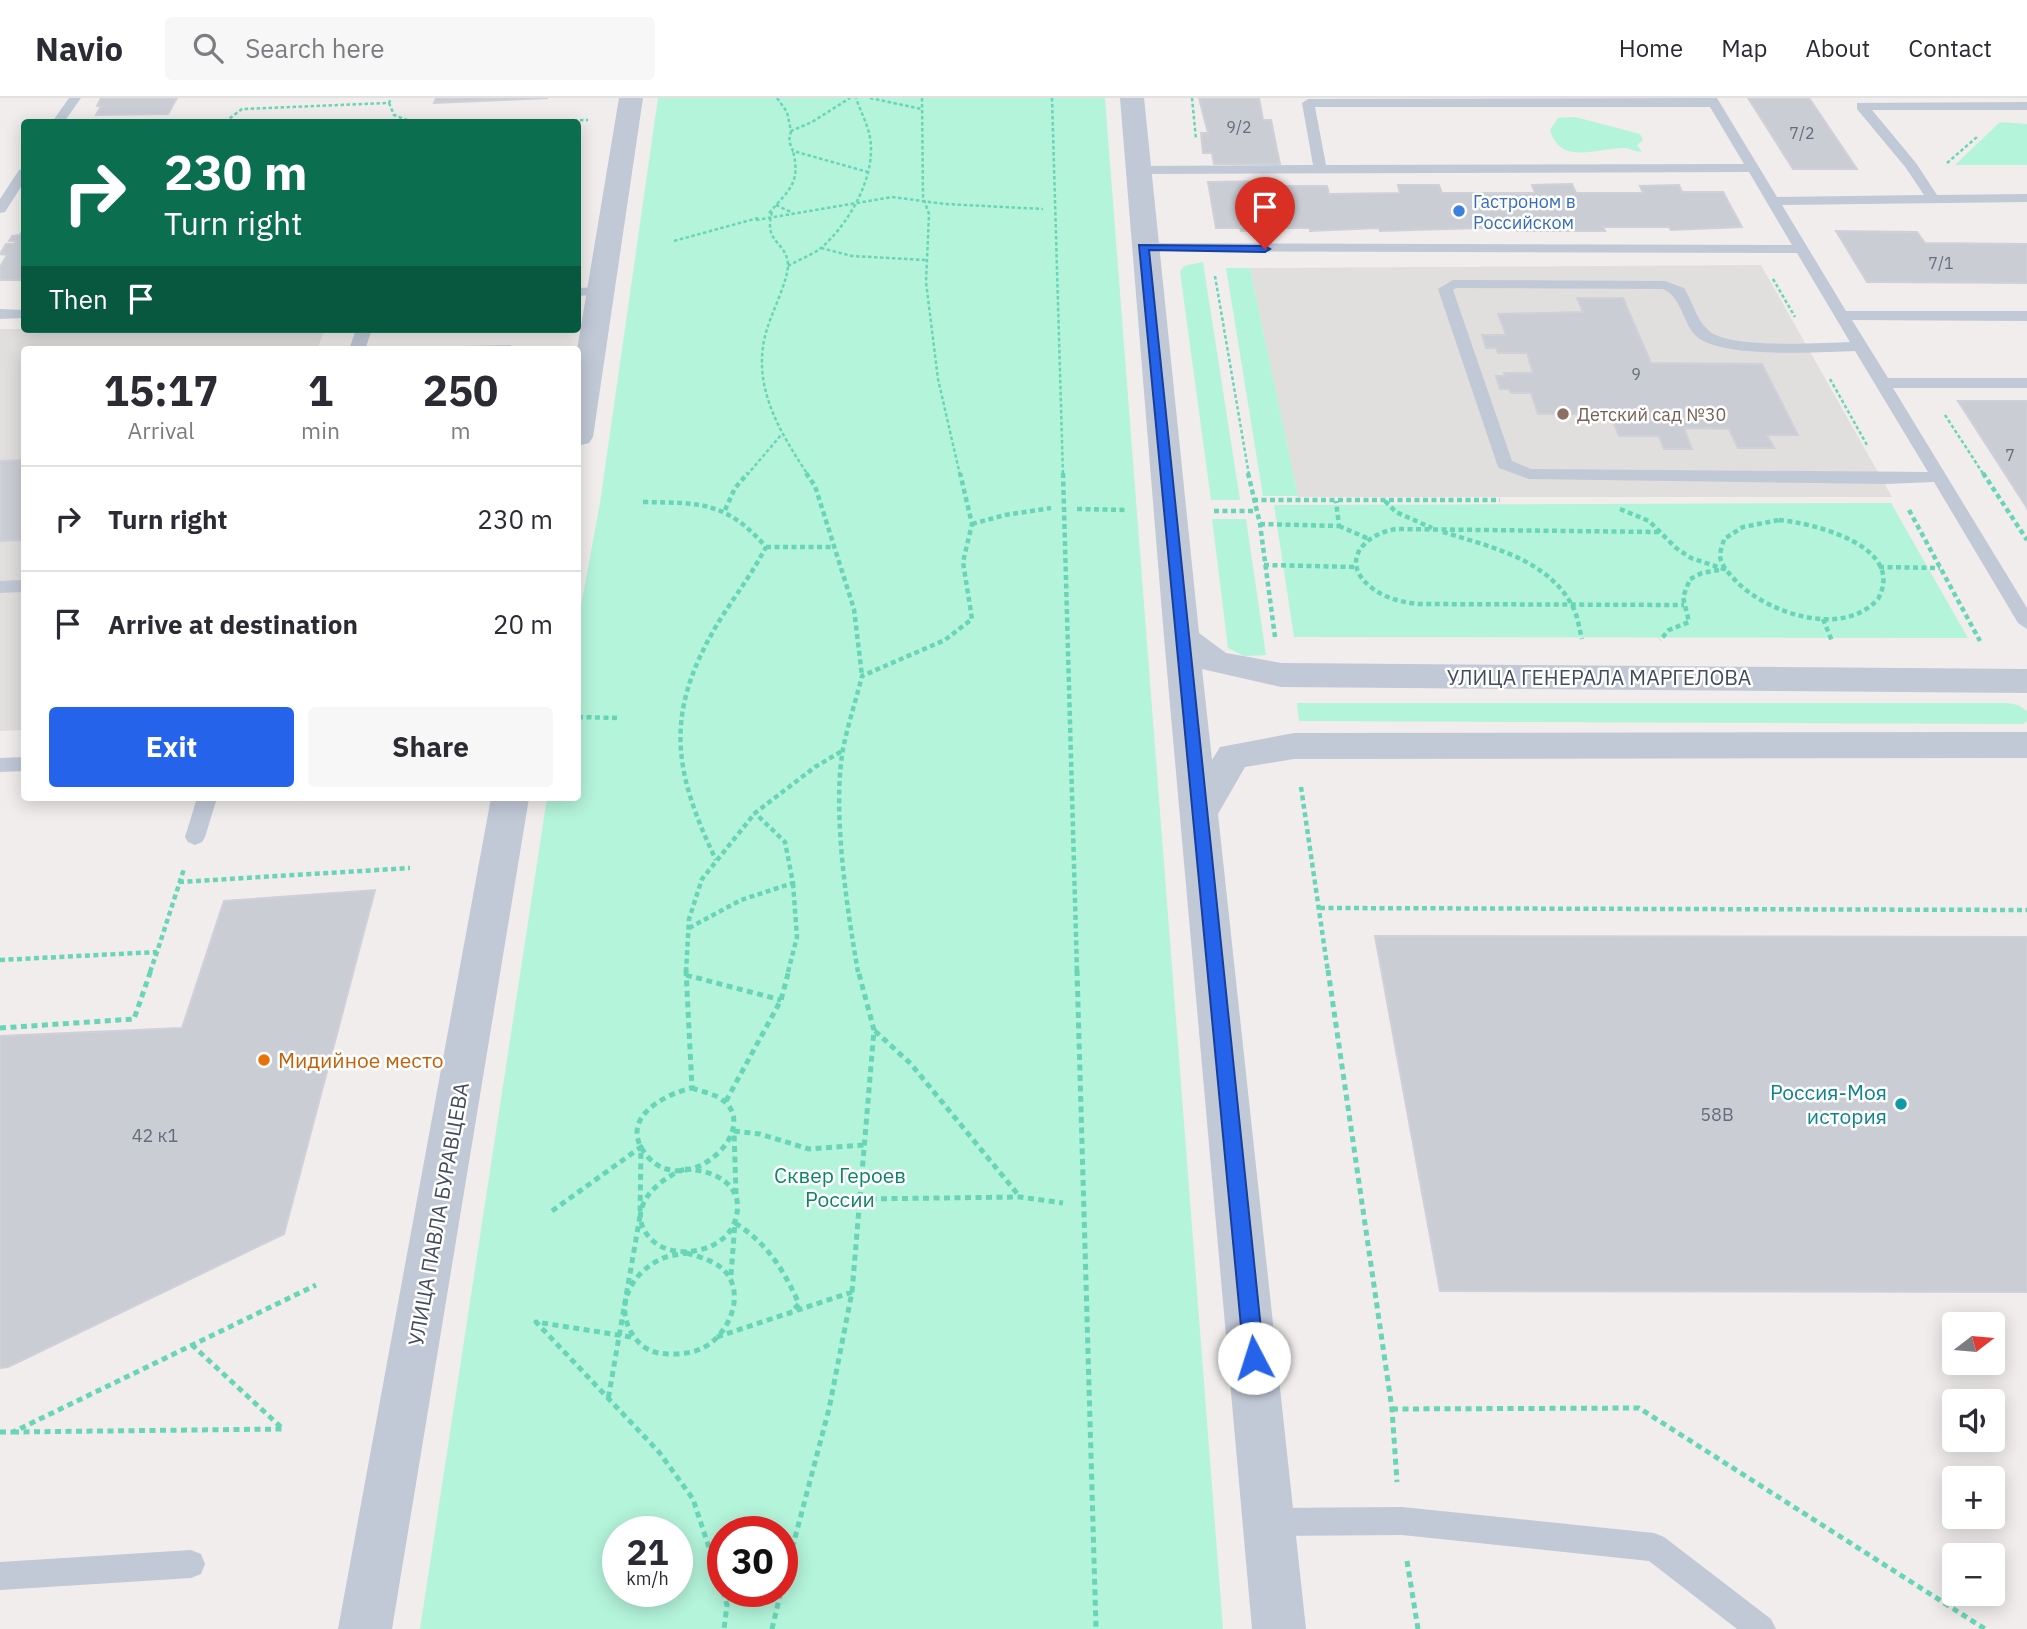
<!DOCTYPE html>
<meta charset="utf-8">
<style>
:root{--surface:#fff;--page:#f7f7f7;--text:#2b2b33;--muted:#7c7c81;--line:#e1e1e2;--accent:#2563eb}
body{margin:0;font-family:"IBM Plex Sans",sans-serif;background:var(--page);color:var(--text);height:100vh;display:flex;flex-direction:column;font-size:26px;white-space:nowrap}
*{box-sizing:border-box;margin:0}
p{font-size:23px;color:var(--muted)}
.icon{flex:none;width:38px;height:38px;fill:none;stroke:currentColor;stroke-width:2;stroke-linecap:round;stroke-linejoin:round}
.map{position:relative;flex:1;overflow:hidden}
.drawer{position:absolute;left:21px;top:248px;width:560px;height:455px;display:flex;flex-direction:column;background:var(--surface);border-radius:7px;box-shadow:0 4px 18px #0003}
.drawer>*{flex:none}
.hud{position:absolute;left:21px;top:21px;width:560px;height:214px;border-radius:7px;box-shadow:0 4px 18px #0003;background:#0b6e4f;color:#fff;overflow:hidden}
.needle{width:46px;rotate:74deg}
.buttons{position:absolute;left:1942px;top:1214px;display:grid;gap:14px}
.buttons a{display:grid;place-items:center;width:63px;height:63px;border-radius:7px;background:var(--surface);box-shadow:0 4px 18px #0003;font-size:35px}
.speed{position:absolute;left:602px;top:1418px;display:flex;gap:14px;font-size:35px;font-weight:700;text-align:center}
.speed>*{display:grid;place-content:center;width:91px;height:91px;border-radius:50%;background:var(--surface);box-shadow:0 4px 18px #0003;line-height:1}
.speed small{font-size:18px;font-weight:400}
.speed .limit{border:10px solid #d22;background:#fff;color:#111}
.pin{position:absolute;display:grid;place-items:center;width:60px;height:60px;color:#fff;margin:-72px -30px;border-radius:50% 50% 50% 0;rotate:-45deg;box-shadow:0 0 7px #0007}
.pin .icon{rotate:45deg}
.me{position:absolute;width:77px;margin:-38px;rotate:355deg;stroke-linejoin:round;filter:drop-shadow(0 0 5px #0008)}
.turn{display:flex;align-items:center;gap:24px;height:147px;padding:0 28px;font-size:32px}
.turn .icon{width:91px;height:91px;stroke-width:2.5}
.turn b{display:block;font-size:49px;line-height:60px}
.then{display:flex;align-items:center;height:66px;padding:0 28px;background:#0003;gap:14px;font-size:26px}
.eta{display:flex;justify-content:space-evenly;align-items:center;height:119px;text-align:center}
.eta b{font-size:42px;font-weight:800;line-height:49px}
.action{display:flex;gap:14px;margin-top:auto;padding:14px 28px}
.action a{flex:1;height:80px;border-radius:7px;background:var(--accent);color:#fff;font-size:28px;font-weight:800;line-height:80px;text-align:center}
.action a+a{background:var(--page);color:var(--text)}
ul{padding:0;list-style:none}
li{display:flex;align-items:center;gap:21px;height:105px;padding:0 28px;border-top:2px solid var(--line)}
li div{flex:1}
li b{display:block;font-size:26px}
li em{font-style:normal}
header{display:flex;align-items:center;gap:42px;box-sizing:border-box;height:98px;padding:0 35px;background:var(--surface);border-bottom:2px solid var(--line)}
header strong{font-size:33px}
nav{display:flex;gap:38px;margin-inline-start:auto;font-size:24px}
.search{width:490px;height:63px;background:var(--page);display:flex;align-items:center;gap:18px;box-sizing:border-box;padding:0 24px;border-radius:7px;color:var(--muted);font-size:26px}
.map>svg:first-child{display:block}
.education{fill:#e1dede}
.green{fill:#b4f4db;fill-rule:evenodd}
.building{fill:#cbcdd5;stroke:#d0d0d9;stroke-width:2}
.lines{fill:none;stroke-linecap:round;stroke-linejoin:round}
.path-far2{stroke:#69d5b7;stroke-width:2.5;stroke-dasharray:3.5 2.5;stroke-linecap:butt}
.path-far1{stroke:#69d5b7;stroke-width:4.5;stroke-dasharray:5 3.5;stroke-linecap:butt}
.path{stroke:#69d5b7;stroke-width:5;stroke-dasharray:6 4.5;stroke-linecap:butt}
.lane{fill:#c1c8d6;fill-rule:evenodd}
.street{fill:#c1c8d6;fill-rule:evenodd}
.route{fill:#2563eb;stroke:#184099;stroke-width:2}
.shop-dot{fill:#3f7fe0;stroke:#fff;stroke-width:2.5}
.education-dot{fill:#8d6e63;stroke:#fff;stroke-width:2.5}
.food-dot{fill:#e8710a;stroke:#fff;stroke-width:2.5}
.culture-dot{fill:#0f9aa8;stroke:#fff;stroke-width:2.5}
.labels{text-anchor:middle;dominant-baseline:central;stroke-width:5;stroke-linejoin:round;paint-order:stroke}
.far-number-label{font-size:16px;fill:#656c7a}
.far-shop-label{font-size:18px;fill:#366cbe;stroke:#fff;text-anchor:start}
.far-education-label{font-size:18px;fill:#785e54;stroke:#fff;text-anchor:start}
.number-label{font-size:18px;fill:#656c7a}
.street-label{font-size:21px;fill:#434b5c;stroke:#fff}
.food-label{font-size:21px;fill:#c56008;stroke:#fff;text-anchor:start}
.culture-label{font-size:21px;fill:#0d838f;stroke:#fff;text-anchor:end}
.park-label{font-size:21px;fill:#0c8563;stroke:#fff}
</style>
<header>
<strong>Navio</strong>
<div class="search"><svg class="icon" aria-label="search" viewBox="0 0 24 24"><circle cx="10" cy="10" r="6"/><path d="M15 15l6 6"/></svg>Search here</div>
<nav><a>Home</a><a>Map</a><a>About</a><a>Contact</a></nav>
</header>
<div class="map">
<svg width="2027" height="1531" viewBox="0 0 2027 1531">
<rect width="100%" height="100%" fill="#f0edec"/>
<path class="education" d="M1761 167 1892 399H1298L1250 170Z
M0 231H325L317 252H24V632L0 633Z"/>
<path class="green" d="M658 0H1105L1223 1531H420L547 700H578V524L600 405ZM618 1433H677V1493H618ZM782 1433V1493H723V1433Z
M1575 19 1640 36 1643 42 1637 47 1642 54C1637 54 1631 51 1626 50 1599 49 1561 69 1550 32L1558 20Z
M2000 24 2027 26V67H1955Z
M1203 164 1240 402H1211L1180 174 1184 168Z
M1226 170H1250L1298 398H1263Z
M1891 405 1968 540 1294 539 1274 407Z
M1212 421H1246L1266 557 1244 558 1228 550Z
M1297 605H2007L2018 607 2027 613V623L2023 626 1299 623Z"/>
<path class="building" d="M101 0H177L168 16 96 17 101 8H97Z
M436 0H548L434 5Z
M1199 0H1259L1263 22H1271L1280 66H1214L1212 55H1203L1201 35H1208Z
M1748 0H1809L1857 71H1793Z
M1276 83 1277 88H1327L1329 96 1400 95 1398 87H1439L1442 95H1535L1532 87 1572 86 1576 95H1643L1640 88 1679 87 1682 94H1723L1742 129 1671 132 1669 129H1603L1605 133H1517L1515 129 1380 133 1379 130 1310 133V130H1276L1277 133H1241L1240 130H1216L1208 84Z
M24 130V182H0V169L7 157 0 156 6 146H14L16 143H9L12 138 20 137Z
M1836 133 1917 134 1925 145 2027 146V185L1867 184Z
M1577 200H1623L1651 265 1762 266 1798 337H1767L1774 350H1738L1729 331 1684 330 1692 351H1664L1659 338H1619L1610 316H1538L1531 295H1511L1509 291H1500L1496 278H1505L1504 275H1533L1527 255H1498L1496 250H1486L1482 237H1506L1498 216 1583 214Z
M510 248 509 252H420V250Z
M1958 303H2027V410Z
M24 362V442L0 443V363Z
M375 792 284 1136 8 1269 0 1270V938L182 930 224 803Z
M1375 838 2027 839V1194L1440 1193Z"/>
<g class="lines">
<path class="path-far2" d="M777 0 787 14 791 33 812 24 850 0
M870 0 922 11
M922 0 923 99 929 116 926 184 938 281 960 377
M1052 0 1063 377
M1192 0 1196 41
M389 5 394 17 412 24
M225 24 242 11 389 5 391 0
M496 24 588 22
M791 33 789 43 793 53 868 74
M1947 65 1977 39
M776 107 791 114
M772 114C763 146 787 143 788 167 788 182 773 212 768 228 749 284 778 331 808 377
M769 115C789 92 801 85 793 53
M756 122 892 99 945 106 1043 111
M674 143 758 120
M821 150 852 158 926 162
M788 168C798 162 812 157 821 150 850 125 879 74 869 35 866 23 860 12 856 0
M1215 178 1249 377
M1773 181 1795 219
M1830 281 1867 347
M1945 317 1984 377
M747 377 781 337"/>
<path class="path-far1" d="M806 375 815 388 854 511 862 578
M1063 375 1077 874
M1248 375 1260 426 1275 539
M1983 375 2027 442
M1253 402H1500
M1385 403 1396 414 1432 430
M643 404C700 405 726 403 766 449 751 478 731 503 715 530 664 618 674 674 716 762
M1077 411 1128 412
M1620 411 1649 423 1676 450 1691 460 1724 471 1702 475 1690 481 1683 499 1689 524 1669 532 1660 542
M725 412 735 390 748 375
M1909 412 1980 543
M1214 413H1255
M1779 422C1813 425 1907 448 1878 501 1843 540 1770 516 1738 485 1731 478 1721 468 1720 458 1720 453 1723 446 1724 441L1743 429Z
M972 426 1005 417 1051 410
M1260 426 1339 428 1336 403
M1339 428 1369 441
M1443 434C1491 449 1548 461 1573 509 1578 519 1579 530 1582 541
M1659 434 1396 431C1364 436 1338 464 1372 490 1385 500 1401 504 1418 506L1684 507
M766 449H833
M1264 467 1356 469
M1879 469 1940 470
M1823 521 1832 543
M578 619 617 620
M1301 689 1328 874
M179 784 410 770
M1320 810 2027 812
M689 830 741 802 793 785 785 744 755 715
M0 862 157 854 184 771
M150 874 157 854
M686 874 689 821 702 781 755 715 815 669 842 653
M788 874 797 839 793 785
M858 874C847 811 832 713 843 651 848 626 856 602 862 578L945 542 972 521 963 464 972 426 960 375"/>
<path class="path" d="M686 872 692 990
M1077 872 1096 1531
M1328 872 1392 1311 1397 1384
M686 877 781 902
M0 930 134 921 151 872
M875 933 911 966 1020 1099
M692 990C700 993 710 995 718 999 768 1027 688 1104 648 1059 616 1023 661 997 692 990Z
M726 1003 781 902 789 872
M685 1071C714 1072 747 1087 735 1123 725 1154 675 1163 653 1143 621 1114 657 1081 685 1071Z
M736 1096 734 1033 760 1036 809 1051 864 1047
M860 1101 1020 1099 1063 1105
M552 1113 641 1049 640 1118 608 1302
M687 1155C695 1158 705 1160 712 1164 748 1181 736 1228 708 1247 697 1254 685 1256 672 1256 656 1256 645 1253 635 1240 612 1210 631 1175 661 1161 669 1157 678 1157 687 1155Z
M731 1177 735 1125C767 1145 784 1172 799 1206L789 1216
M852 1194 874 932 858 872
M631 1239 536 1224 659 1354 693 1401 723 1492
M717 1239 852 1194 829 1311 782 1489
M1392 1311 1639 1310 1985 1531
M0 1334H13L316 1187
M13 1334 283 1331 191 1246
M1407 1463 1418 1531
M723 1493 727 1507 724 1531
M772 1531 781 1493"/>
<path class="lane" d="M69 0H81L64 24H52Z
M1705 0H1717L1777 99 1924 97 1906 70 1857 11V5L2027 4V12H1872L1916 65 1937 97 2027 96V104L1782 107 1846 213H2027V223L1852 222 1888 280H2027V290H1893L2027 510V531L2018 525 1934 384 1886 386 1529 381 1499 370 1497 366 1438 191 1453 182 1665 183 1684 190C1693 204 1696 222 1709 233 1730 251 1820 245 1850 244L1797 155 1143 153 1136 149 1143 145 1792 147 1749 74 1138 76 1131 72 1138 68 1313 67 1302 5 1308 1ZM1315 9H1710L1744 66 1326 67ZM1456 190 1663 191C1682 199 1682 224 1696 238 1721 261 1821 254 1855 253L1928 374 1531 371 1512 363 1453 192Z
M24 71V84L5 114 0 115V101L19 72Z
M600 189 607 193 605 196 578 198V190Z
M0 211 24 212V220L0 221Z
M356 231H372L365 252H349Z
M24 482V494L0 495V483Z
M24 659V673L0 674V660Z
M197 700H217L205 739 202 744 195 747 188 744 185 739Z
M1402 1409 1654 1435 1664 1439 1771 1521 1776 1531H1737L1649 1463 1402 1437 1269 1438 1259 1434 1255 1424 1259 1414 1269 1410Z
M191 1452 201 1456 205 1466 201 1476 191 1480 0 1492V1464Z"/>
<path class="street" d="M619 0H643L593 339 589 345 578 348 577 252Z
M1120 0H1144L1199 535 1226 555 1281 565 2027 571V595L1281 589 1202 571 1212 662 1220 649 1294 635 2027 634V660L1294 661 1245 669 1218 716 1306 1531H1252L1164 539Z
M491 700H529L392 1531H338Z"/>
</g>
<path class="route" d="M1139 147 1265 148 1270 151 1265 154 1149 152 1264 1260 1261 1266 1254 1269 1246 1266 1244 1260Z"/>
<circle class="shop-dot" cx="1459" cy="113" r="7"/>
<circle class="education-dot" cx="1563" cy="316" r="7"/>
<circle class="food-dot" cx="264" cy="962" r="7"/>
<circle class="culture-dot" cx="1901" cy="1006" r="7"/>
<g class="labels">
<g class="far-number-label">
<text x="1239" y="29">9/2</text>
<text x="1802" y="35">7/2</text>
<text x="1941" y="165">7/1</text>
<text x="1636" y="276">9</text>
<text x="2010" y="357">7</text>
</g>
<g class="far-shop-label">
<text x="1473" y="103">Гастроном в<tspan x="1473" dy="21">Российском</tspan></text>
</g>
<g class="far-education-label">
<text x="1577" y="316">Детский сад №30</text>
</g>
<g class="number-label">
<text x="1717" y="1016">58В</text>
<text x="155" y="1037">42 к1</text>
</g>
<g class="street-label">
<text x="1599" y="579">УЛИЦА ГЕНЕРАЛА МАРГЕЛОВА</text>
<text transform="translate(438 1116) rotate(-80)">УЛИЦА ПАВЛА БУРАВЦЕВА</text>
</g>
<g class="food-label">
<text x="278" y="962">Мидийное место</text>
</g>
<g class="culture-label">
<text x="1887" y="994">Россия-Моя<tspan x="1887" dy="24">история</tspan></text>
</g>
<g class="park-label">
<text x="840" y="1077">Сквер Героев<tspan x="840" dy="24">России</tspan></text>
</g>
</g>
</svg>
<div class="buttons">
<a><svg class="needle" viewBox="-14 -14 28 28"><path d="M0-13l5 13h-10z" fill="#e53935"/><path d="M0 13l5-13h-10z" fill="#7c7c81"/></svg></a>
<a><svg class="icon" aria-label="sound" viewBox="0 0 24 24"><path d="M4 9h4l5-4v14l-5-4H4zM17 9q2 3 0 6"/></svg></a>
<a>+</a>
<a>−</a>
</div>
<div class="speed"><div>21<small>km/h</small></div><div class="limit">30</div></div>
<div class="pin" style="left:1265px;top:151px;background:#d93025"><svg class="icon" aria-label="arrive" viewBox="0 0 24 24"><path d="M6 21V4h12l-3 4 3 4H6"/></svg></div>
<svg class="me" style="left:1254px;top:1260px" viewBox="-20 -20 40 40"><circle r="19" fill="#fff"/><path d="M0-13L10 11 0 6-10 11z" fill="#2563eb"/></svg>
<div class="hud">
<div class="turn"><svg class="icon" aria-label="right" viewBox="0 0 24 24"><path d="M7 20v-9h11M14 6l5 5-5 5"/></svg><div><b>230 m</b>Turn right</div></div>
<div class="then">Then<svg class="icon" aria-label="arrive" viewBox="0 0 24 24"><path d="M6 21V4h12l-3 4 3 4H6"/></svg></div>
</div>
<section class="drawer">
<div class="eta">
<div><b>15:17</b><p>Arrival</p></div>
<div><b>1</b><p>min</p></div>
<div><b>250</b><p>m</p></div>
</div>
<ul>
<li><svg class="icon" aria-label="right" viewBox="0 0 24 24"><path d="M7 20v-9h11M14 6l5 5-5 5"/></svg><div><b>Turn right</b></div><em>230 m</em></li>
<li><svg class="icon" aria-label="arrive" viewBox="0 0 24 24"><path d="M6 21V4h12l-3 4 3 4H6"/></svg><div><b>Arrive at destination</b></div><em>20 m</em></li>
</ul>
<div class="action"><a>Exit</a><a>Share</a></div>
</section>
</div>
